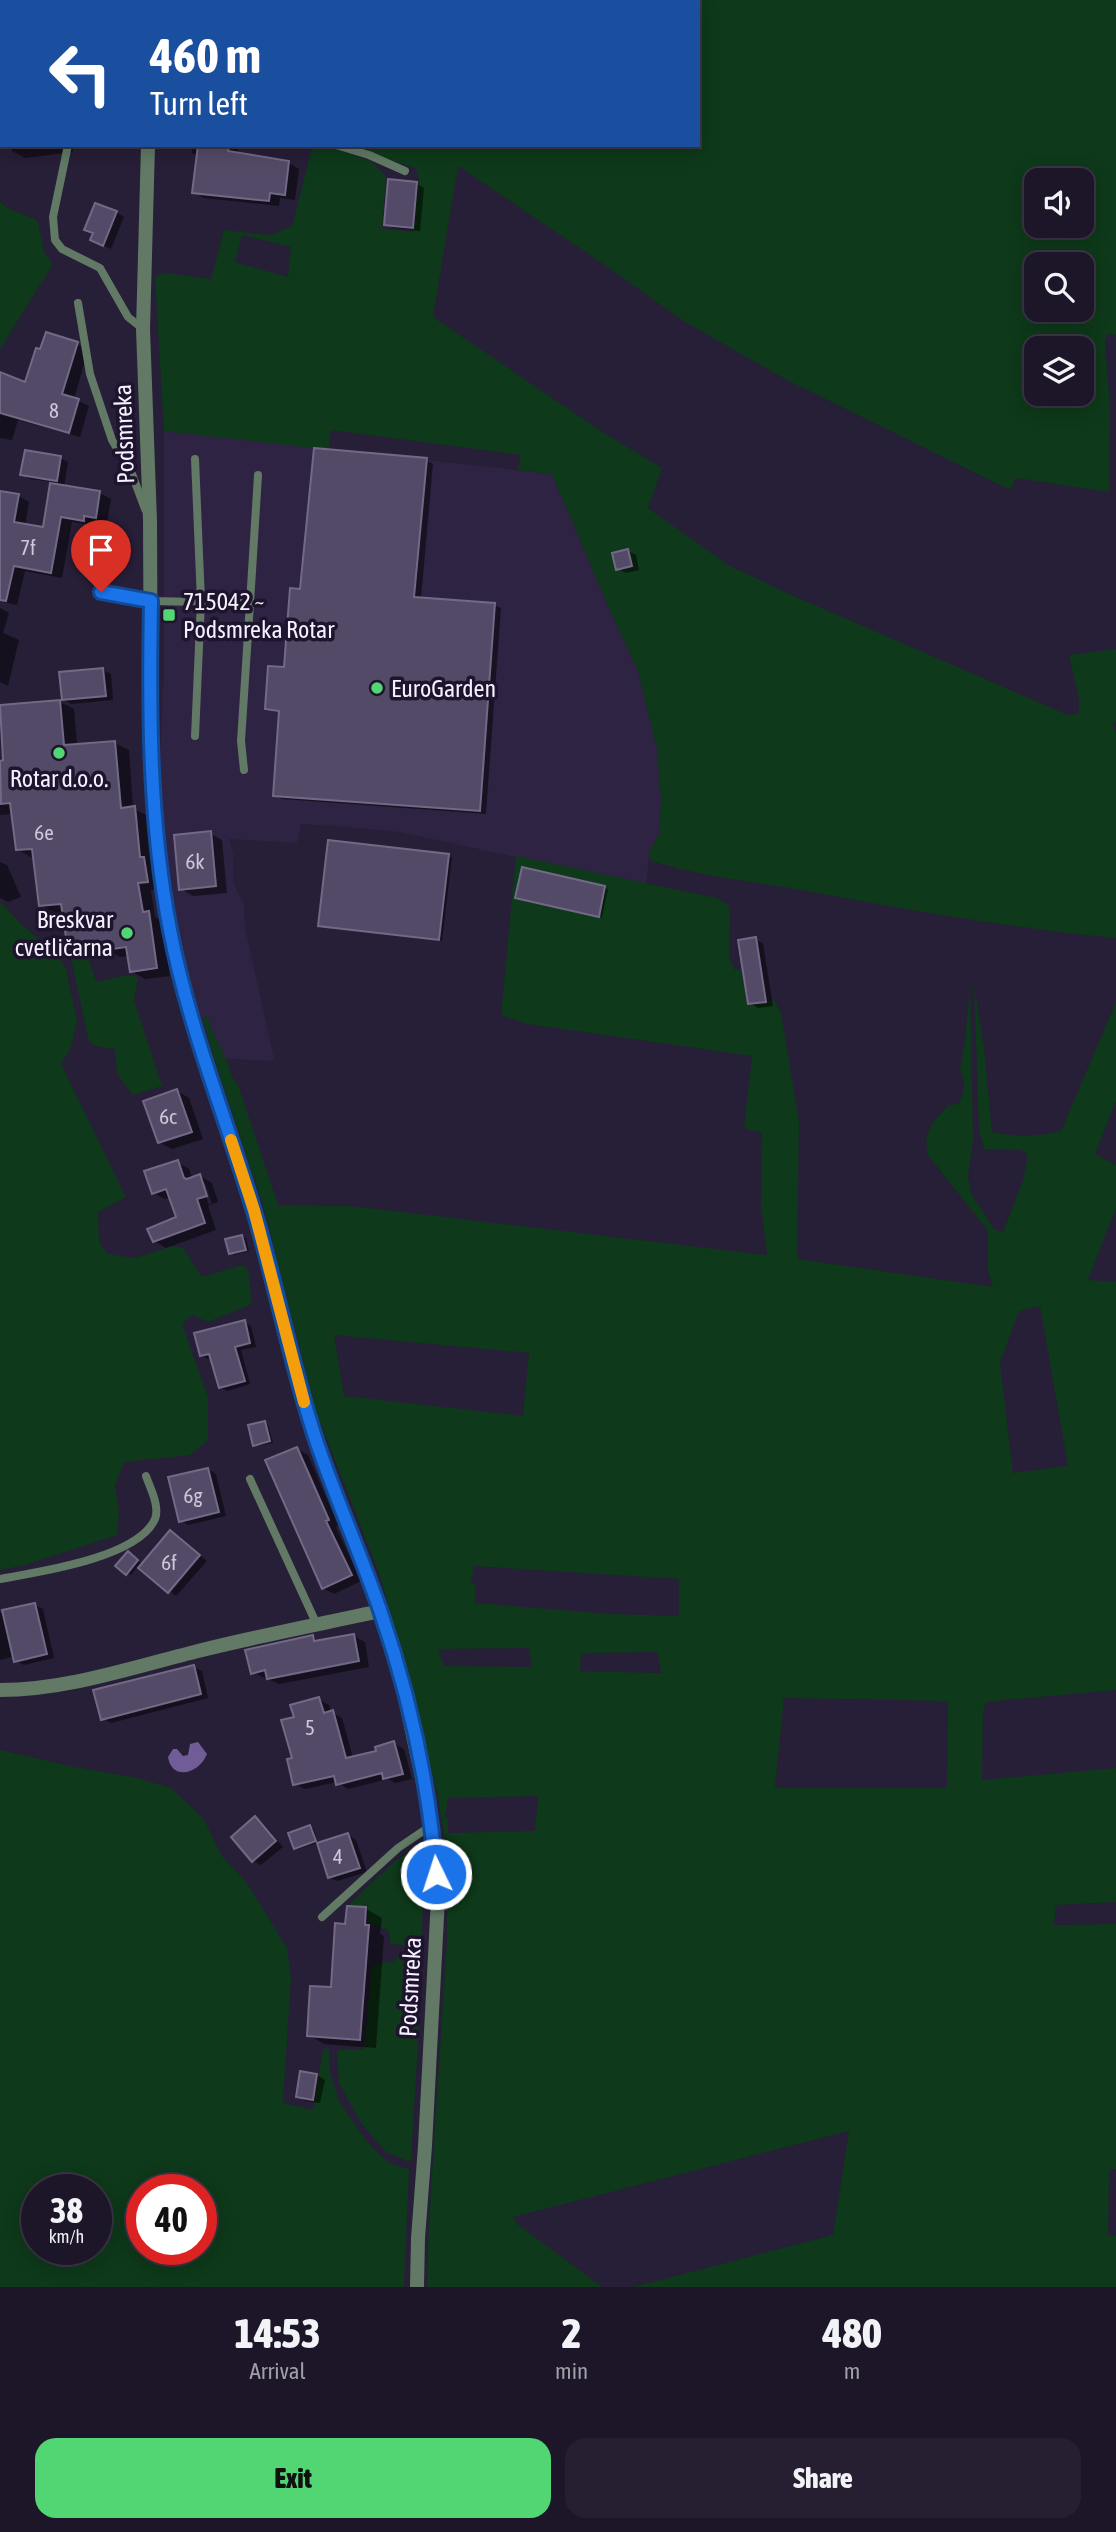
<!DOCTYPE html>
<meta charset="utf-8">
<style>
:root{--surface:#1d1629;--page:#251f31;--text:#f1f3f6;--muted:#a09fa8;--line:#3b3546;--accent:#52d673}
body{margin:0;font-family:"Asap Condensed",sans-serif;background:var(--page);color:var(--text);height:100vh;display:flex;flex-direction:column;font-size:26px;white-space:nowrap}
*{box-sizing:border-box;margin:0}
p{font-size:23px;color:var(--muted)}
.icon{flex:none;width:38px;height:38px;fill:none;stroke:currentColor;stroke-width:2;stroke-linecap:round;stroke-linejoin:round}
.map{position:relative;height:2287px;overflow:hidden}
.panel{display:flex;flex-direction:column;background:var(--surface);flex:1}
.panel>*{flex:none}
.hud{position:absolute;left:0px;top:0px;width:700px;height:147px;box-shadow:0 4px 18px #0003,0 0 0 2px var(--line);background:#1a4fa0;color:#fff;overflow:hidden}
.fabs{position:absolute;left:1024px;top:168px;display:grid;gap:14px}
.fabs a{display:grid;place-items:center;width:70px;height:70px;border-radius:14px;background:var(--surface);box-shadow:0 4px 18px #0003,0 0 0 2px var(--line);font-size:35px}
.speed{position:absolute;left:21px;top:2174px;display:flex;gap:14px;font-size:35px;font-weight:700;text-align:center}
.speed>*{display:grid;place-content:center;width:91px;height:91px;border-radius:50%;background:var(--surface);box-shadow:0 4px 18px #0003,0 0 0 2px var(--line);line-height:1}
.speed small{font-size:18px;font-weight:400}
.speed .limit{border:10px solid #d22;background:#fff;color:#111}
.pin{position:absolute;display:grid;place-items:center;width:60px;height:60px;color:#fff;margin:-72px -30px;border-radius:50% 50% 50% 0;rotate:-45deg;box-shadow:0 0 7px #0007}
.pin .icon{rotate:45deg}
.me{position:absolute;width:77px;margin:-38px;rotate:356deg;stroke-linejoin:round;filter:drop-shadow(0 0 5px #0008)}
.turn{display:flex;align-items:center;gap:24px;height:147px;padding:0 35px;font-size:32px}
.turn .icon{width:91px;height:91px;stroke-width:2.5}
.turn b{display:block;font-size:49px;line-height:60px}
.eta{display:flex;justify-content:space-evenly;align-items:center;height:119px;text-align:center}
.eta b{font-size:42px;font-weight:800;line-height:49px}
.action{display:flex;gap:14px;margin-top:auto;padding:14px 35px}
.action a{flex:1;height:80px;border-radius:21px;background:var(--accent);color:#111;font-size:28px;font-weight:800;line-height:80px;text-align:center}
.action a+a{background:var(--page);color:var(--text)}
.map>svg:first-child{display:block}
.built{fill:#2f2343}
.green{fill:#0e391a;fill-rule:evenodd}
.water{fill:#705c96}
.shadow{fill:#0007;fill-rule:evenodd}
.building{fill:#534a67;stroke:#736987;stroke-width:2}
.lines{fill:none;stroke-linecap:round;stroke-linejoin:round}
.service{stroke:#617965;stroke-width:8}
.minor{stroke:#617965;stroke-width:14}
.tertiary{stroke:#617965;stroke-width:14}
.route-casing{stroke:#114b97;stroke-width:18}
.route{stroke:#1a73e8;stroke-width:12}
.slow{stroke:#f59e0b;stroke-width:12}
.poi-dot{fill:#52d673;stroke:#1e142d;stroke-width:2.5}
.labels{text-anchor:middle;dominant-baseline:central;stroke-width:7;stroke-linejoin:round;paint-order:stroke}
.number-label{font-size:21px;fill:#ccc7d9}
.street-label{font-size:24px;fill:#f5f1ff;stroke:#1e142d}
.poi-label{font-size:24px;fill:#f5f1ff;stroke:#1e142d;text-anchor:start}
</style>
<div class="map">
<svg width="1116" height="2287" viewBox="0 0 1116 2287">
<rect width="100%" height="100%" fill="#271e37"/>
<path class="built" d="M164 431 552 474 608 606 638 671 657 749 661 799 659 834 650 850 646 885 399 832 349 827 301 824 297 843 229 839 233 854V882L244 905 245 928 274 1058 271 1061 214 1058 173 929 168 902 159 787 164 665Z"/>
<path class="green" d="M293 0H1116V335L1107 334 1105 344 1110 407 1109 492 1016 478 1010 490 787 380 685 322 596 259 458 166 433 317 604 433 662 468 648 508 728 565 787 593 1068 715 1079 713V700L1069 655 1116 649V722L1113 723 1116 734V938C1008 928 902 909 796 889 748 881 696 876 650 860V850L659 834 661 799 657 749 638 671 608 606 552 474 518 470 521 455 331 430 329 450 164 431 155 276 166 273 211 279 224 230 270 235 292 226 313 145H323L371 161 386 176 382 228 413 232 419 180 416 169C399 160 375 160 362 145H698V2ZM1036 180H1082V226H1036ZM242 235 291 247 288 277 235 262ZM1036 264H1082V310H1036ZM1036 348H1082V394H1036Z
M0 202C10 212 26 214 38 221L44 252 53 264 0 349Z
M516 856 717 898 730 906 729 957 735 970 741 969 747 1005 774 1000 781 1013 799 1121 797 1259 993 1287 988 1271V1231L928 1155 926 1139 931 1125 948 1105 959 1104 963 1094 964 1082 960 1069 965 1042 970 985 973 1140 968 1177 972 1195 994 1229 1003 1232 1023 1180 1028 1155 1021 1150 984 1149 979 1130 974 984 984 1048 992 1132C1014 1137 1039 1137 1061 1131L1116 1002V1101L1095 1154 1116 1165V1208L1088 1280 1116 1282V1690L986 1702 983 1712 982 1771V1780L1116 1768V1902L1056 1905 1054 1925 1116 1924V2169L1109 2170 1108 2235 1116 2236V2287H633L833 2235 849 2131 513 2217 516 2223 602 2287H427L429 2221 447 1939 446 1846 437 1792 410 1681 380 1576 316 1412 263 1205 214 1058 203 1019 207 1016C213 1033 219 1044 226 1059 231 1068 230 1077 238 1085L278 1205 350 1206 767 1255 761 1206 762 1133 744 1128 752 1056 527 1024 501 1015ZM1040 1306 1068 1466 1013 1473 1000 1363 1019 1311ZM334 1335 529 1353 523 1416 344 1396ZM474 1566 679 1579V1616L611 1614 475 1603 476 1585 471 1584ZM529 1648 532 1667 444 1666 438 1649ZM658 1652 661 1673 580 1671 581 1653ZM784 1698 948 1701 947 1788H775ZM538 1796 535 1831 448 1833V1819L445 1817 448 1798Z
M0 903H2L20 923 58 956 66 969 77 1021 71 1048 61 1064 126 1197 98 1212 99 1241 107 1254 135 1258 172 1246 183 1248 202 1277 242 1265 248 1269 252 1304 208 1322 192 1315 182 1324 208 1397V1440L190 1455 124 1462 115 1486 119 1513 117 1535 25 1565 0 1570Z
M70 954H87L96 982 127 975 138 977 134 1000 162 1086 133 1095 117 1074 115 1049 99 1047 89 1042Z
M0 1750 75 1767 134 1777 171 1788 204 1819 222 1856 247 1883 287 1948 291 1977 283 2103 313 2110 323 2049H329L330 2072 339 2101 367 2142 389 2163 409 2169 404 2287H0ZM37 2189H96V2249H37ZM142 2189H201V2249H142Z
M415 1848 424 1849 422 1947 391 1944 388 1930 368 1922V1906L348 1905 394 1862Z
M399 1955 423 1956 411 2162 386 2152 361 2123 339 2084 337 2050H364L372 1965 395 1961Z"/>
<path class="water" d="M198 1742 207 1754C200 1773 172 1782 168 1757L173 1749H177L183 1756 188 1755 190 1744Z"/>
<path class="shadow" d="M199 0H255V2Z
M12 145H72L73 152 25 158 12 151Z
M193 145H239L238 154 289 163 299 169 295 200 280 198 279 206 204 198 194 192 198 156 192 153Z
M417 184 424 188 420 231 394 228 386 224Z
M116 212 124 217 111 249 100 244 95 234Z
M77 344 88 350 74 399 89 406 80 437 18 420 12 440 0 438V374L26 384Z
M60 458 68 462 64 487 100 493 111 499 107 523 95 521 94 526 72 522 62 578 25 571 17 605 3 602 0 600V492L19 496 29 502 25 526 44 529 52 482 30 479 22 474Z
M426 460 433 464 421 599 494 605 501 608 486 814 282 799 275 795 281 713 267 708 286 669 302 591Z
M628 551 636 555 639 570 626 573 618 569Z
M0 608 9 613 3 633 19 640 8 686 0 682Z
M103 670 111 674 113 700 71 704 63 699Z
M60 702 74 709 77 746 115 743 129 750 133 808 148 816 153 864 158 866 161 889 151 890 155 917 162 921 170 976 145 979 131 971 129 956 120 957 112 952 83 957 70 949 64 912 55 913 41 905 35 857H31L17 849 13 814 0 815V762H5Z
M210 833 222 840 227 893 193 896 181 889Z
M330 842 452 857 442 941 320 925Z
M0 862 7 865 21 897 8 902 0 898Z
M524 869 608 889 602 917 521 899Z
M756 939 763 944 773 1006 758 1008 750 1003Z
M177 1091 189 1098 203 1139 172 1149 159 1142Z
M177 1162 189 1169 193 1179 200 1176 212 1183 218 1202 208 1206 216 1230 166 1248 154 1241 178 1218 171 1197 165 1199 153 1193ZM201 1183H205L212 1204 209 1205Z
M242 1236 246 1238 249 1251 234 1255 231 1253Z
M244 1322 251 1326 256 1347 241 1350 250 1384 227 1391 220 1387 212 1358 208 1359 201 1355Z
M265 1423 268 1425 273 1443 258 1446 255 1444Z
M297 1449 308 1455 338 1525 336 1527 361 1581 334 1594 323 1588Z
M208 1469 216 1474 226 1516 188 1525 180 1520Z
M171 1533 207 1561 176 1596 138 1566 131 1575 127 1573 132 1556 143 1565Z
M35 1605 43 1609 54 1658 24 1665 16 1661 15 1656 0 1660V1613Z
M354 1636 365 1642 369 1667 279 1684 252 1672 312 1637 320 1641Z
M194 1667 202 1671 208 1698 111 1723 103 1719Z
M319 1699 329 1705 331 1712 342 1718 353 1758 378 1752 394 1743 404 1749 412 1779 395 1783 388 1779 348 1789 337 1782 305 1789 295 1784 296 1718Z
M256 1818 263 1823 283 1847 261 1865 253 1861Z
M310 1827 314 1829 318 1843 298 1849 295 1847Z
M348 1835 356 1840 367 1872 337 1881 329 1877Z
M366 1909 382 1918 380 1934 384 1936 376 2048 324 2044 309 2035 332 1989 347 1926Z
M317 2075 325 2080 320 2103 305 2101 298 2096Z"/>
<path class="building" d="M198 145H229L228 151 289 161 285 195 270 193 269 201 192 193Z
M388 179 417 182 413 228 384 225Z
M95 203 117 211 103 246 90 240 93 233 84 230Z
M46 332 78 342 62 394 79 399 69 433 0 413V372L25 382 36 348 40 349Z
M314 448 427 458 414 597 495 603 480 811 273 796 279 711 265 709 268 666 284 667 290 588 300 589Z
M25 450 61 456 57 481 20 475Z
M50 483 100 491 96 518 84 516V521L61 517 51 573 14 566 6 601 0 600V491L19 494 14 522 43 527Z
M628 549 632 566 616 570 612 553Z
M103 668 106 696 62 700 59 672Z
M60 700 64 745 115 741 121 808 135 806 140 857H144L148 882 138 883 143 912 149 911 157 968 130 972 126 947 104 950V944L68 950 61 904 39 906 32 849 16 850 10 803 1 804 0 761 3 760 0 705Z
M211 831 216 886 179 890 174 835Z
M328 840 449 854 439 940 318 926Z
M522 867 605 886 599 917 515 898Z
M756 937 766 1002 748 1004 738 940Z
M177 1089 192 1132 158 1143 143 1101Z
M178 1160 184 1178 187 1179 200 1174 207 1196 197 1199 205 1223 153 1242 147 1229 176 1217 166 1189 152 1194 144 1171Z
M242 1235 246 1250 229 1254 225 1239Z
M245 1320 250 1343 235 1347 245 1381 219 1388 209 1354 200 1356 194 1333Z
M265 1421 270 1441 253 1446 248 1425Z
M297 1447 329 1520 326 1521 352 1575 322 1589 265 1460Z
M208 1468 219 1512 179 1522 168 1477Z
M170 1530 200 1555 168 1593 138 1568Z
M128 1551 138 1560 126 1575 115 1566Z
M35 1603 47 1654 14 1662 2 1610Z
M354 1634 359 1661 267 1679 265 1670 251 1674 245 1650 313 1635 314 1641Z
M194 1665 201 1694 101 1720 93 1690Z
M319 1697 324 1713 333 1710 346 1758 376 1751 375 1747 394 1741 403 1774 383 1779 382 1773 336 1785 334 1776 293 1785 287 1759 292 1758 281 1720 294 1717 290 1705Z
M255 1816 276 1841 252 1862 231 1837Z
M310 1825 316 1841 294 1849 288 1833Z
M348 1833 360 1868 328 1878 317 1843Z
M347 1906 366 1907 365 1925H369L360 2040 307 2036 310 1986 331 1987 335 1923 345 1924Z
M300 2071 317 2074 313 2100 296 2097Z"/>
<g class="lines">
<path class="service" d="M68 145 53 217 55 240 62 249 100 268 128 317 143 329
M336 145 369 155 405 171
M78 303 90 374 112 440 132 474 145 509
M101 592 151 601 250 603 241 741 244 770
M250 603 258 475
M195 736 201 601 195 459
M250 1479 317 1625
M0 1579C38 1572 138 1558 155 1519 160 1506 150 1488 146 1476
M322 1917 398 1848 432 1825"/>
<path class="minor" d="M0 1690C67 1690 134 1667 198 1651 258 1636 320 1624 380 1611"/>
<path class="tertiary" d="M116 0V2
M148 145 143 329 150 521 151 740 155 820 165 900 189 1011 254 1210 296 1378 316 1441 380 1611 404 1693 432 1825 438 1898 425 2146 418 2238 417 2287"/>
</g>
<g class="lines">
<defs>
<path id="route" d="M101 592 151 601C149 710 149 822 170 930 188 1025 225 1115 253 1208 276 1283 290 1361 315 1437 334 1495 360 1552 380 1610 409 1694 429 1785 436 1874"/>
</defs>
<use href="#route" class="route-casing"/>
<use href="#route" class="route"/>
<path class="slow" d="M231 1140 254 1210 304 1402"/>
</g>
<g class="poi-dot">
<rect x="162" y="608" width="14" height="14" rx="3.5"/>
<circle cx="377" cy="688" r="7"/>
<circle cx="59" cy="753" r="7"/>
<circle cx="127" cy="933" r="7"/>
</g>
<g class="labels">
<g class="number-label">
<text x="54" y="410">8</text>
<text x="28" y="547">7f</text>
<text x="44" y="832">6e</text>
<text x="195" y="861">6k</text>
<text x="168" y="1116">6c</text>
<text x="193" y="1495">6g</text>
<text x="169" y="1562">6f</text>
<text x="310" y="1727">5</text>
<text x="338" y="1856">4</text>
</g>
<g class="street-label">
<text transform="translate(124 434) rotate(-92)">Podsmreka</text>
<text transform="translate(410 1987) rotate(-87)">Podsmreka</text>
</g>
<g class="poi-label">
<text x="183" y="601">715042 ~<tspan x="183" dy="28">Podsmreka Rotar</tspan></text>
<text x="391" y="688">EuroGarden</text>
<text x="59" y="778" text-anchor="middle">Rotar d.o.o.</text>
<text x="113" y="919" text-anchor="end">Breskvar<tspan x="113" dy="28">cvetličarna</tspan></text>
</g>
</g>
</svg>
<div class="fabs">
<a><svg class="icon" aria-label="sound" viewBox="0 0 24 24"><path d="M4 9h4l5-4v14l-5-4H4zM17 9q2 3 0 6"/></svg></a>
<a><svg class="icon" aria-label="search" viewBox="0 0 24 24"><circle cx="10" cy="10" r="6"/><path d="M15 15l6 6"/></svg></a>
<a><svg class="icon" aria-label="layers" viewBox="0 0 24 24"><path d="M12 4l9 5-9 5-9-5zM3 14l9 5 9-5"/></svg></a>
</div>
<div class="speed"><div>38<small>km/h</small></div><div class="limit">40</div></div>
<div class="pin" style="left:101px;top:592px;background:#d93025"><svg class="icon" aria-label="arrive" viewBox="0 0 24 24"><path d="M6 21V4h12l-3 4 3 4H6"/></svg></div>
<svg class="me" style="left:436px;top:1874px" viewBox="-20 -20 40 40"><circle r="17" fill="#1a73e8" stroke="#fff" stroke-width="3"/><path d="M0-11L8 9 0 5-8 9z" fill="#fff"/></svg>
<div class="hud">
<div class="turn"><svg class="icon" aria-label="left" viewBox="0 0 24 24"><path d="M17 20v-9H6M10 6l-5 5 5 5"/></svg><div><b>460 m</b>Turn left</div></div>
</div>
</div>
<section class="panel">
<div class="eta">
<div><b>14:53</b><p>Arrival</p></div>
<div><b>2</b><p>min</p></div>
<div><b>480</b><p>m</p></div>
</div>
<div class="action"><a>Exit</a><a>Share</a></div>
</section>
